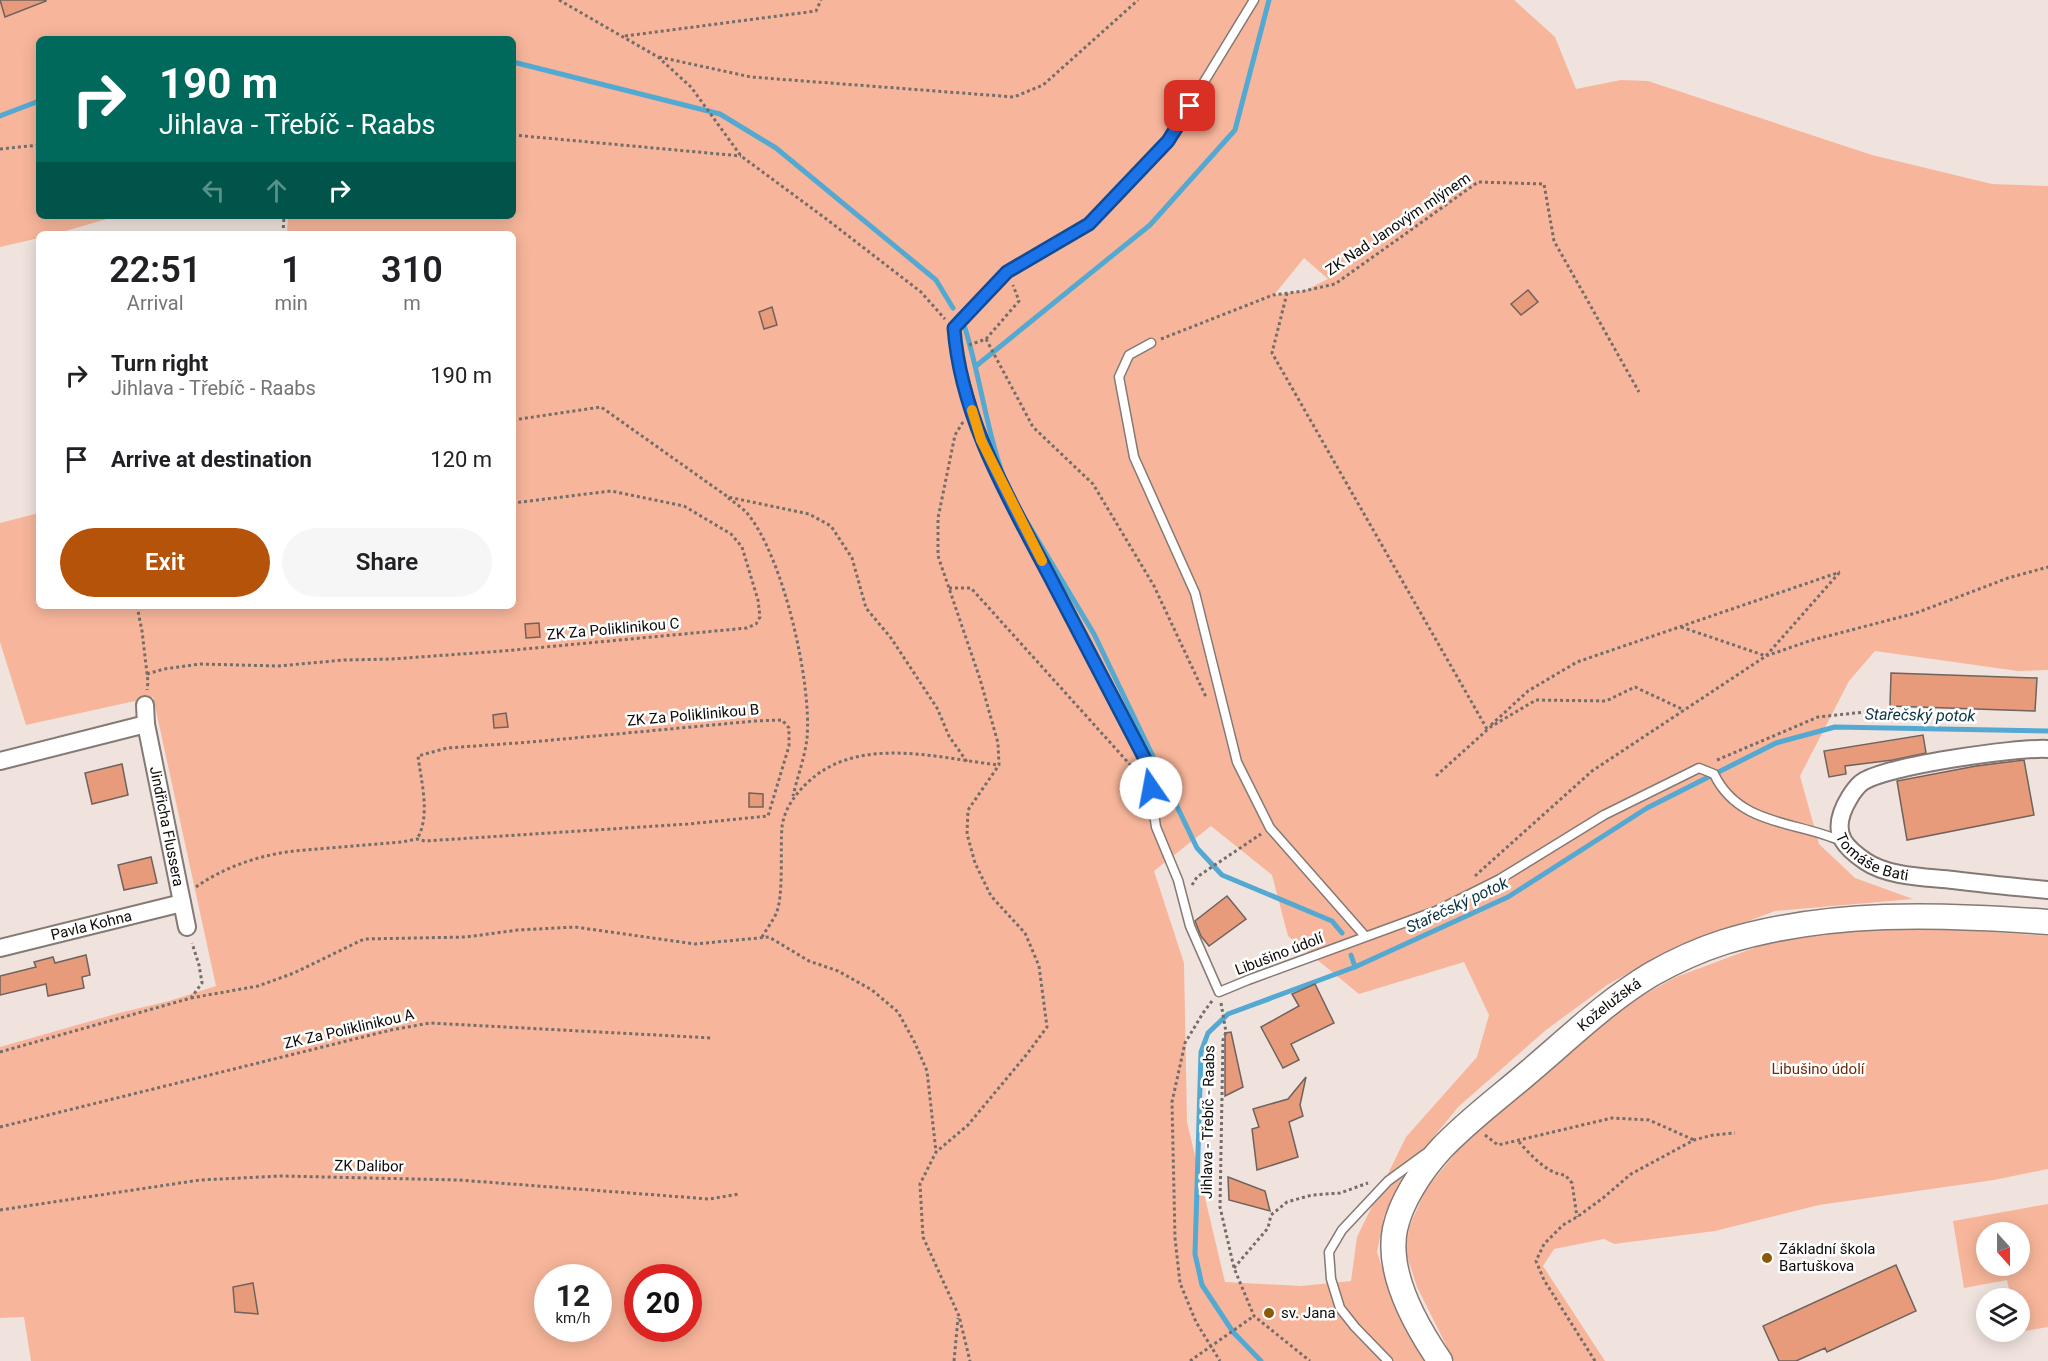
<!DOCTYPE html>
<meta charset="utf-8">
<style>
:root{--surface:#fff;--page:#f6f6f6;--text:#202124;--muted:#757577;--accent:#b45309}
body{margin:0;font-family:Roboto,sans-serif;background:var(--page);color:var(--text);height:100vh;display:flex;flex-direction:column;font-size:22px;white-space:nowrap}
*{box-sizing:border-box;margin:0}
p{font-size:20px;color:var(--muted)}
.icon{flex:none;width:33px;height:33px;fill:none;stroke:currentColor;stroke-width:2;stroke-linecap:round;stroke-linejoin:round}
.map{position:relative;flex:1;overflow:hidden}
.panel{position:absolute;left:36px;top:231px;width:480px;height:378px;display:flex;flex-direction:column;background:var(--surface);border-radius:9px;box-shadow:0 3px 15px #0003}
.panel>*{flex:none}
.top-card{position:absolute;left:36px;top:36px;width:480px;height:183px;border-radius:9px;box-shadow:0 3px 15px #0003;background:#00695c;color:#fff;overflow:hidden}
.needle{width:39px;rotate:159deg}
.buttons{position:absolute;left:1976px;top:1222px;display:grid;gap:12px}
.buttons a{display:grid;place-items:center;width:54px;height:54px;border-radius:50%;background:var(--surface);box-shadow:0 3px 15px #0003;font-size:30px}
.speed{position:absolute;left:534px;top:1264px;display:flex;gap:12px;font-size:30px;font-weight:700;text-align:center}
.speed>*{display:grid;place-content:center;width:78px;height:78px;border-radius:50%;background:var(--surface);box-shadow:0 3px 15px #0003;line-height:1}
.speed small{font-size:15px;font-weight:400}
.speed .limit{border:9px solid #d22;background:#fff;color:#111}
.pin{position:absolute;display:grid;place-items:center;width:51px;height:51px;color:#fff;margin:-26px;border-radius:12px;box-shadow:0 3px 9px #0006}
.me{position:absolute;width:66px;margin:-33px;rotate:348deg;stroke-linejoin:round;filter:drop-shadow(0 0 4px #0008)}
.turn{display:flex;align-items:center;gap:21px;height:126px;padding:0 24px;font-size:27px}
.turn .icon{width:78px;height:78px;stroke-width:2.5}
.turn b{display:block;font-size:42px;line-height:51px}
.lanes{display:flex;align-items:center;height:57px;padding:0 24px;background:#0003;justify-content:center;gap:30px;direction:ltr}
.lanes .off{opacity:.35}
.eta{display:flex;justify-content:space-evenly;align-items:center;height:102px;text-align:center}
.eta b{font-size:36px;font-weight:600;line-height:42px}
.primary-button{display:flex;gap:12px;margin-top:auto;padding:12px 24px}
.primary-button a{flex:1;height:69px;border-radius:36px;background:var(--accent);color:#fff;font-size:24px;font-weight:600;line-height:69px;text-align:center}
.primary-button a+a{background:var(--page);color:var(--text)}
ul{padding:0;list-style:none}
li{display:flex;align-items:center;gap:18px;height:84px;padding:0 24px}
li div{flex:1}
li b{display:block;font-size:22px}
li em{font-style:normal}
.map>svg:first-child{display:block}
.green{fill:#f7b69b;fill-rule:evenodd}
.lines{fill:none;stroke-linecap:round;stroke-linejoin:round}
.stream{stroke:#54a9d2;stroke-width:5}
.building{fill:#e79b7b;stroke:#6f635e;stroke-width:1.5}
.lane-casing{stroke:#857974;stroke-width:11}
.street-casing{stroke:#857974;stroke-width:20}
.secondary-casing{stroke:#857974;stroke-width:27}
.path{stroke:#756d69;stroke-width:3;stroke-dasharray:3 3;stroke-linecap:butt}
.lane{stroke:#fff;stroke-width:8}
.street{stroke:#fff;stroke-width:16}
.secondary{stroke:#fff;stroke-width:24}
.route-casing{stroke:#114b97;stroke-width:15}
.route{stroke:#1a73e8;stroke-width:10}
.slow{stroke:#f59e0b;stroke-width:10}
.poi-dot{fill:#8d5909;stroke:#fff;stroke-width:2}
.labels{text-anchor:middle;dominant-baseline:central;stroke-width:5;stroke-linejoin:round;paint-order:stroke}
.street-label{font-size:15px;fill:#0e0a08;stroke:#fff}
.park-label{font-size:15px;fill:#6e2a05;stroke:#fff}
.poi-label{font-size:15px;fill:#0e0a08;stroke:#fff;text-anchor:start}
.water-label{font-size:16px;font-style:italic;fill:#0b3344;stroke:#fff}
</style>
<div class="map">
<svg width="2048" height="1361" viewBox="0 0 2048 1361">
<rect width="100%" height="100%" fill="#f0e3dd"/>
<path class="green" d="M0 0H1514L1555 37 1576 89 1621 80 1648 81 1872 155 1992 184 2048 186V670L2018 671 1875 651 1849 681 1800 776 1819 844 1855 878 1913 899 1775 911 1664 953 1607 985 1546 1030 1458 1107 1403 1175 1384 1216 1377 1252 1392 1298 1424 1361H31L24 1317 0 1318V1047L119 1013 169 1001 216 986 153 697 26 725 0 642V523L39 513V606H513V234H287L288 216H513V39H39V216H117L55 234H39V238L0 247ZM1304 258 1328 279 1304 291 1274 295ZM1211 826 1272 875 1288 936 1359 994 1464 962 1489 1015 1477 1057 1406 1137 1357 1237 1351 1281 1301 1286 1225 1282 1187 1122 1184 963 1154 871ZM548 1278H598V1329H548ZM638 1278H688V1329H638Z
M1913 926 2048 936V1169L1994 1180 1819 1205 1715 1231 1614 1244 1604 1239 1554 1249 1543 1266 1605 1361H1454L1417 1287 1405 1250 1410 1225 1426 1189 1478 1126 1622 1007 1676 977 1781 938Z
M2048 1204V1327L2019 1332V1299H2011L2007 1280 1964 1288 1953 1221ZM1986 1233H2019V1266H1986Z"/>
<g class="lines">
<path class="stream" d="M513 62 720 114 776 148 936 280 953 308
M0 116 39 101
M965 328C981 380 987 435 1007 486
M976 366 1150 225 1235 130 1269 0
M1015 502 1094 634 1197 848 1222 875 1332 921 1342 933
M1351 955 1355 967
M1261 1361 1233 1332 1202 1285 1195 1254 1201 1052 1208 1033 1228 1014 1355 967 1508 897 1647 808 1776 743 1835 727 2048 731"/>
</g>
<path class="building" d="M0 0H46V1L5 17Z
M1528 290 1538 302 1521 315 1511 304Z
M772 307 777 325 764 329 759 312Z
M539 623 540 637 526 638 525 624Z
M1891 673 2037 678 2035 711 1890 706Z
M506 713 508 727 494 728 493 715Z
M1923 735 1926 753 1893 760 1845 766 1846 774 1829 777 1824 751Z
M2024 760 2034 815 1907 840 1897 781 1976 766Z
M122 764 128 795 92 804 85 773Z
M749 793 763 794V807H749Z
M151 857 157 883 124 890 118 865Z
M1227 896 1246 919 1209 946 1201 936 1195 921Z
M86 955 90 975 82 977 84 988 48 996 46 984 0 995V976L36 967 34 962 53 957 55 963Z
M1315 984 1334 1023 1291 1044 1299 1060 1283 1068 1261 1027 1299 1006 1292 994Z
M1231 1032 1243 1087 1225 1096V1033Z
M1306 1077 1300 1105 1303 1116 1289 1122 1298 1157 1257 1170 1252 1129 1259 1127 1253 1109 1288 1099Z
M1228 1177 1265 1191 1270 1211 1229 1200Z
M1896 1265 1916 1311 1827 1352 1825 1348 1796 1361H1779L1763 1326Z
M253 1283 258 1314 235 1312 233 1287Z"/>
<g class="lines">
<defs>
<path id="lane" d="M1254 0 1168 141 1089 224 1007 272 954 328 956 350 981 440 1007 495 1147 763 1156 827 1178 880 1190 926 1219 992 1248 980 1436 911 1500 879 1604 815 1699 768 1714 774C1739 826 1796 821 1841 841
M1151 343 1129 355 1119 377 1134 457 1195 593 1237 762 1270 828 1365 936
M1388 1361 1355 1327 1340 1308 1331 1279 1329 1252 1342 1230 1388 1181 1425 1154"/>
<g id="street">
<path d="M145 705 146 724"/>
<path id="s1" d="M2048 749C2018 747 1882 766 1861 783 1853 790 1845 804 1842 813 1834 836 1846 848 1865 861 1888 877 1926 877 1953 880 1985 884 2016 887 2048 890"/>
<path id="s2" d="M0 761 146 724 187 927"/>
<path id="s3" d="M0 948 182 903"/>
</g>
<g id="secondary">
<path id="s4" d="M1440 1361C1416 1326 1386 1274 1395 1229 1401 1201 1421 1171 1440 1150 1467 1121 1500 1097 1530 1071 1569 1038 1608 1000 1652 974 1675 961 1699 950 1724 942 1828 910 1941 914 2048 922"/>
</g>
</defs>
<use href="#lane" class="lane-casing"/>
<use href="#street" class="street-casing"/>
<use href="#secondary" class="secondary-casing"/>
<path class="path" d="M559 0 658 57 691 87 741 156 825 218 921 292 945 319
M625 36 816 11 821 0
M659 57 751 77 1014 97 1043 85 1138 0
M513 135 741 156
M0 149 39 145
M283 234 284 216
M1287 293 1272 353 1487 729 1536 700 1606 701 1635 687 1684 710
M986 339 1033 427 1093 484 1154 586 1206 697
M1161 339 1273 295 1304 291 1335 284 1478 182 1544 184 1554 241 1639 392
M969 345 986 339 1019 301 1013 285
M513 420 601 407 728 497 809 514 831 526 852 558 866 608 891 638 937 708 949 736 967 762
M963 422 955 435 938 518V556L980 679 998 743 999 765 968 810 967 834 975 863 991 896 1025 933 1039 966 1047 1027 1027 1054 968 1125 936 1152 920 1184 923 1237 959 1316 970 1361
M728 498C734 502 741 507 746 512 783 554 812 683 807 738 805 757 797 778 793 796
M949 588H971L1134 769
M137 606 142 631 148 682 147 690
M1681 627 1766 656 1839 573
M147 674 164 669 200 664 278 666 344 660 392 659 503 651 747 628 756 624 760 617 758 600 742 547 731 534 684 506 611 491 513 503
M1491 725 1528 691 1577 662 1840 572
M1717 760 1818 717 1874 711
M1436 776 1487 730
M1475 876 1592 771 1766 656 1809 641 1916 613 2008 578 2048 567
M1192 885 1197 877 1261 834
M196 887C224 867 260 855 294 851L402 842 417 839 425 841 688 824 768 816 789 746V728L782 720 755 721 531 742 447 748 418 756C421 781 431 816 417 839
M762 937C766 930 772 922 776 914 784 896 780 849 782 827 784 810 794 796 806 784 857 734 936 758 999 765
M191 998 258 986 294 973 364 939 466 937 518 930 575 927 695 944 769 937 809 961 838 971 872 990 898 1012 915 1043 927 1071 936 1152
M1212 1001 1203 1013 1185 1043 1172 1102 1175 1238 1180 1283 1196 1322 1220 1361
M1221 1003 1226 1032 1223 1040 1220 1207 1234 1268 1254 1316 1310 1361
M0 1052 191 998 202 983 199 965 192 943
M0 1127 391 1030 430 1023 712 1038
M1485 1135 1498 1145 1612 1118 1649 1120 1694 1140
M1519 1142C1530 1154 1547 1174 1565 1175L1572 1183 1577 1217
M0 1210 200 1180 281 1176 459 1180 709 1199 739 1194
M1234 1268 1268 1228 1271 1215 1287 1202 1312 1195 1340 1193 1368 1183
M954 1361 958 1318
M1190 1361 1254 1316
M1595 1361 1544 1280 1536 1261 1544 1244 1563 1225 1577 1217 1603 1198 1631 1174 1694 1140 1713 1135 1735 1133"/>
<use href="#lane" class="lane"/>
<use href="#street" class="street"/>
<use href="#secondary" class="secondary"/>
</g>
<g class="lines">
<defs>
<path id="route" d="M1151 788 1147 763C1115 701 1082 639 1050 577 1009 499 961 419 954 328L1007 272 1089 224 1168 141 1190 106"/>
</defs>
<use href="#route" class="route-casing"/>
<use href="#route" class="route"/>
<path class="slow" d="M972 410 981 440 1042 561"/>
</g>
<g class="poi-dot">
<circle cx="1767" cy="1258" r="6"/>
<circle cx="1269" cy="1313" r="6"/>
</g>
<g class="labels">
<g class="street-label">
<text transform="translate(1398 224) rotate(-34)">ZK Nad Janovým mlýnem</text>
<text transform="translate(613 629) rotate(-5)">ZK Za Poliklinikou C</text>
<text transform="translate(693 715) rotate(-5)">ZK Za Poliklinikou B</text>
<text stroke="none"><textPath href="#s2" startOffset="255">Jindřicha Flussera</textPath></text>
<text stroke="none"><textPath href="#s1" startOffset="290">Tomáše Bati</textPath></text>
<text stroke="none"><textPath href="#s3" startOffset="94">Pavla Kohna</textPath></text>
<text transform="translate(1279 954) rotate(-21)">Libušino údolí</text>
<text stroke="none"><textPath href="#s4" startOffset="458">Koželužská</textPath></text>
<text transform="translate(349 1029) rotate(-13)">ZK Za Poliklinikou A</text>
<text transform="translate(1208 1122) rotate(-89)">Jihlava - Třebíč - Raabs</text>
<text transform="translate(369 1166) rotate(1)">ZK Dalibor</text>
</g>
<g class="park-label">
<text x="1818" y="1069">Libušino údolí</text>
</g>
<g class="poi-label">
<text x="1779" y="1249">Základní škola<tspan x="1779" dy="17">Bartuškova</tspan></text>
<text x="1281" y="1313">sv. Jana</text>
</g>
<g class="water-label">
<text transform="translate(1920 715) rotate(1)">Stařečský potok</text>
<text transform="translate(1457 905) rotate(-25)">Stařečský potok</text>
</g>
</g>
</svg>
<div class="buttons">
<a><svg class="needle" viewBox="-14 -14 28 28"><path d="M0-13l5 13h-10z" fill="#e53935"/><path d="M0 13l5-13h-10z" fill="#757577"/></svg></a>
<a><svg class="icon" aria-label="layers" viewBox="0 0 24 24"><path d="M12 4l9 5-9 5-9-5zM3 14l9 5 9-5"/></svg></a>
</div>
<div class="speed"><div>12<small>km/h</small></div><div class="limit">20</div></div>
<div class="pin" style="left:1190px;top:106px;background:#d93025"><svg class="icon" aria-label="arrive" viewBox="0 0 24 24"><path d="M6 21V4h12l-3 4 3 4H6"/></svg></div>
<svg class="me" style="left:1151px;top:788px" viewBox="-20 -20 40 40"><circle r="19" fill="#fff"/><path d="M0-13L10 11 0 6-10 11z" fill="#1a73e8"/></svg>
<div class="top-card">
<div class="turn"><svg class="icon" aria-label="right" viewBox="0 0 24 24"><path d="M7 20v-9h11M14 6l5 5-5 5"/></svg><div><b>190 m</b>Jihlava - Třebíč - Raabs</div></div>
<div class="lanes"><svg class="icon off" aria-label="left" viewBox="0 0 24 24"><path d="M17 20v-9H6M10 6l-5 5 5 5"/></svg><svg class="icon off" aria-label="ahead" viewBox="0 0 24 24"><path d="M12 20V5M6 11l6-6 6 6"/></svg><svg class="icon" aria-label="right" viewBox="0 0 24 24"><path d="M7 20v-9h11M14 6l5 5-5 5"/></svg></div>
</div>
<section class="panel">
<div class="eta">
<div><b>22:51</b><p>Arrival</p></div>
<div><b>1</b><p>min</p></div>
<div><b>310</b><p>m</p></div>
</div>
<ul>
<li><svg class="icon" aria-label="right" viewBox="0 0 24 24"><path d="M7 20v-9h11M14 6l5 5-5 5"/></svg><div><b>Turn right</b><p>Jihlava - Třebíč - Raabs</p></div><em>190 m</em></li>
<li><svg class="icon" aria-label="arrive" viewBox="0 0 24 24"><path d="M6 21V4h12l-3 4 3 4H6"/></svg><div><b>Arrive at destination</b></div><em>120 m</em></li>
</ul>
<div class="primary-button"><a>Exit</a><a>Share</a></div>
</section>
</div>
